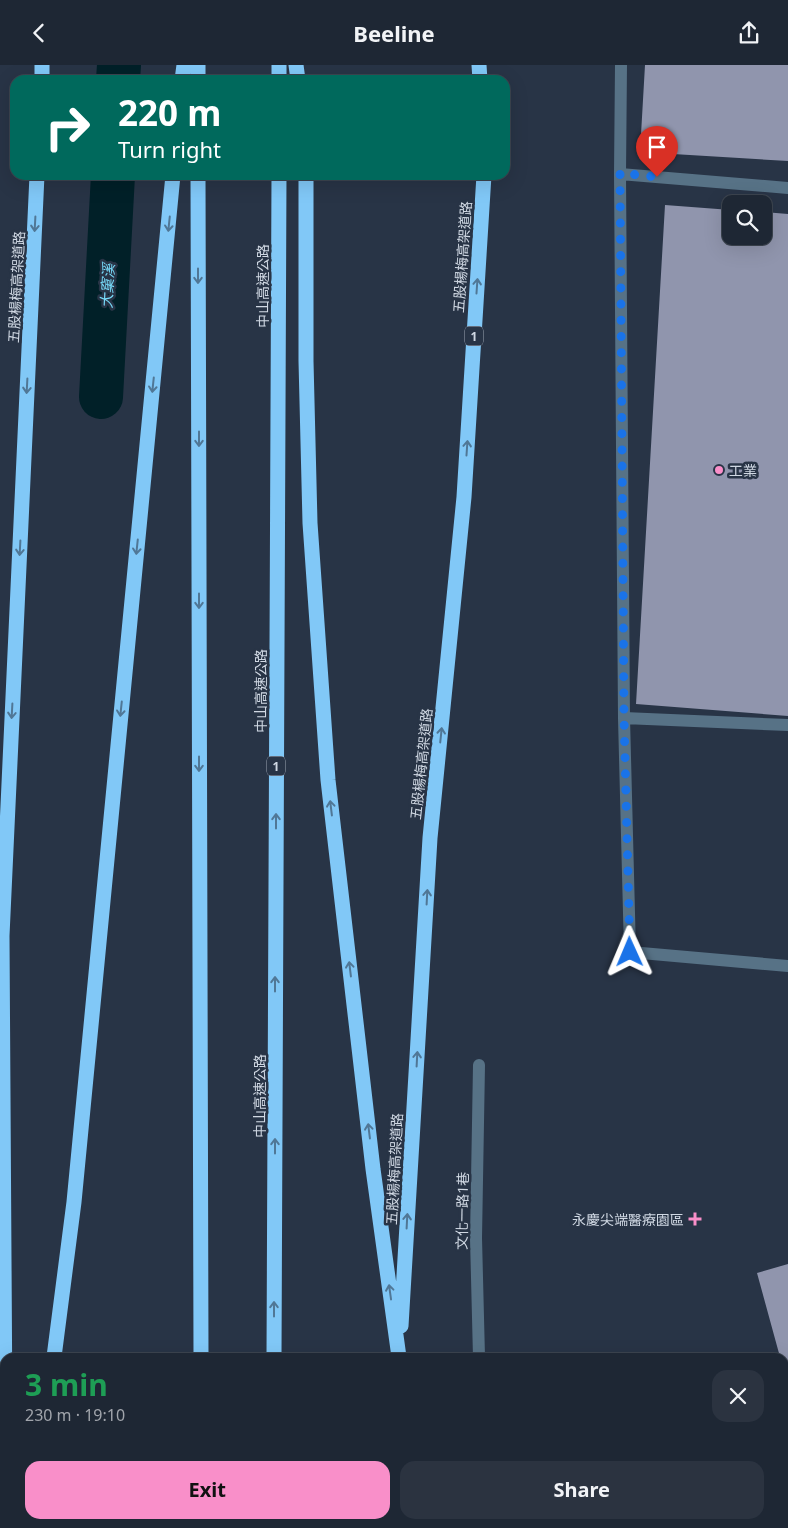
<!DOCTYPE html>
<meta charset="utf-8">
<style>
:root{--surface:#1e2734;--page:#2b3340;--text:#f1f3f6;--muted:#a1a5ac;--line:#3c444f;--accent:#f98fc9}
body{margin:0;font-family:"Noto Sans","Noto Sans TC",sans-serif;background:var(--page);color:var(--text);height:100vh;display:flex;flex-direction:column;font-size:19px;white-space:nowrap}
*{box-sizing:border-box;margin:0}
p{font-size:16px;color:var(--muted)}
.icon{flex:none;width:28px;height:28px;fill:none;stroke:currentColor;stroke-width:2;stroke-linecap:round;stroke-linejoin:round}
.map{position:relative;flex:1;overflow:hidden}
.panel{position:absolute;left:0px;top:1288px;width:789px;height:176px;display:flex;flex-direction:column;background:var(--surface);border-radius:15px 15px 0 0;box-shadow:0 5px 20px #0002,0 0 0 1px var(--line)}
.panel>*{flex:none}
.top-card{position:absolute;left:10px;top:10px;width:500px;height:105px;border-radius:15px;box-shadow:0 5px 20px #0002,0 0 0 1px var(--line);background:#00695c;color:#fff;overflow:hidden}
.tools{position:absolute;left:722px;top:130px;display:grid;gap:10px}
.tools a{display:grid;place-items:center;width:50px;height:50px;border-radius:10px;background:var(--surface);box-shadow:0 5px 20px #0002,0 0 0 1px var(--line);font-size:25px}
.pin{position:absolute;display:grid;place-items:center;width:42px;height:42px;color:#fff;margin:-51px -21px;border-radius:50% 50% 50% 0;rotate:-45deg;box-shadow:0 0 5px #0007}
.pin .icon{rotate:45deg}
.me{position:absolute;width:55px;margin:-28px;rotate:359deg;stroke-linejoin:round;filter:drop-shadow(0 0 4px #0008)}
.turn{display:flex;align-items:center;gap:18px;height:105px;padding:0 25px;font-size:22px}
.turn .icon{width:65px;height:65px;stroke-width:2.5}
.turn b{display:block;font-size:35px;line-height:42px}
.round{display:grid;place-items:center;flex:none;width:52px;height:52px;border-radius:15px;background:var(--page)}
.head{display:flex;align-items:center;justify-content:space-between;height:85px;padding:0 25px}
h1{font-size:30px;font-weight:700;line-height:38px;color:#1e9e55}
.action{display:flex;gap:10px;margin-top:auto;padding:10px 25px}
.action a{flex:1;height:58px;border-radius:15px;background:var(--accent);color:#111;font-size:20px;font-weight:700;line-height:58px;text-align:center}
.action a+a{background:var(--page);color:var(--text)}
header{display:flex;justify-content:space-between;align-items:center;height:65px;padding:0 25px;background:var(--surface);font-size:22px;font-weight:700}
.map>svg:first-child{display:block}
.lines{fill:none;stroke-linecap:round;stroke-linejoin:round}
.river{stroke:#012028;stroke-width:44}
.building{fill:#9095ad}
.minor{stroke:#577286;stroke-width:12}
.highway{stroke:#81c8f7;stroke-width:15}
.oneway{stroke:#507796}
.route{stroke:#1a73e8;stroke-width:9;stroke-dasharray:0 16.2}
.poi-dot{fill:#f98fc9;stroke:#283446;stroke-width:2}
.labels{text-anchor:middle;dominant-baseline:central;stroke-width:5;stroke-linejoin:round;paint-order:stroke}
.shield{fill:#283446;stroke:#9ea7b4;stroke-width:1}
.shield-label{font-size:12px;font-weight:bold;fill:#d0d8e3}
.street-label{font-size:14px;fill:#d0d8e3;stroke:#283446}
.poi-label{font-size:14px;fill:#d0d8e3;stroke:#283446;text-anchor:start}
.water-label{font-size:15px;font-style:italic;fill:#77daf9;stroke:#283446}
</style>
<header><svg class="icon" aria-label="back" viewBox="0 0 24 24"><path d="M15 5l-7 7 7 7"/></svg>Beeline<svg class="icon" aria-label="share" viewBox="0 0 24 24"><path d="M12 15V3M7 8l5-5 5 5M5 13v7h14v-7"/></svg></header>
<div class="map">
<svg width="788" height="1463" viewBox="0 0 788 1463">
<rect width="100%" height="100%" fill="#283446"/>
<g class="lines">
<path class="river" d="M118 15 119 0
M101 332 113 110"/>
</g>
<path class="building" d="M645 0H788V96L640 87Z
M665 140 731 145V171H764V147L788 149V651L636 639Z
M788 1199V1319H787L784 1306V1292H780L757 1208Z"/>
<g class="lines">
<path class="minor" d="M621 0 620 109 788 123
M620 109 624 653 788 660
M624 653 630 887 788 901
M479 1292 476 1173 479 1000
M482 1459 483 1463
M602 1463 603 1459"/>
<path class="highway" d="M198 0V15
M296 0 298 15
M479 0 480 15
M42 15V0
M182 15 184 0
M279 15V0
M198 110 201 1292
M306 110V296L310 458 328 715 373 1104 399 1292
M401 1261 430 773 464 432 484 110
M54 1292 74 1137 173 110
M274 1292 279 110
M5 1355 2 871 37 110
M7 1459V1463
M422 1459 423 1463
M32 1463V1459
M201 1463V1459
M272 1463V1459
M389 1463V1459"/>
</g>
<defs><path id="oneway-shaft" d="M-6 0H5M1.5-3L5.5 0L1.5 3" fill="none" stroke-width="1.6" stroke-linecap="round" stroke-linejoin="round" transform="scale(1.25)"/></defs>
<g class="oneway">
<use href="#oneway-shaft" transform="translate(35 159) rotate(93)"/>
<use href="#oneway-shaft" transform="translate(169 159) rotate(96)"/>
<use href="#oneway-shaft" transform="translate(198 211) rotate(90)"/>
<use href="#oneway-shaft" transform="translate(477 221) rotate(-86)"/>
<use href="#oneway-shaft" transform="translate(153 320) rotate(96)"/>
<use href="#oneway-shaft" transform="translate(27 321) rotate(93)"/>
<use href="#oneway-shaft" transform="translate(199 374) rotate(90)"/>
<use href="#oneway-shaft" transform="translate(467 383) rotate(-86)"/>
<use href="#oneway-shaft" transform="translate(137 482) rotate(96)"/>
<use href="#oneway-shaft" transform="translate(20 483) rotate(93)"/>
<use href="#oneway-shaft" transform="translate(199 536) rotate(90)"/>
<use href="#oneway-shaft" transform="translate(121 644) rotate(96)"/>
<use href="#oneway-shaft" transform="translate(12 646) rotate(93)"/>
<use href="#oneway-shaft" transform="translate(441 670) rotate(-84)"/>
<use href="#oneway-shaft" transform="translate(199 699) rotate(90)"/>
<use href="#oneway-shaft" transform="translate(331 743) rotate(-97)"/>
<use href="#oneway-shaft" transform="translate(276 756) rotate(-90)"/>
<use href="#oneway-shaft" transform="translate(427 832) rotate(-87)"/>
<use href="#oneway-shaft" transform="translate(350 904) rotate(-97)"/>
<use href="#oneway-shaft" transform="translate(275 919) rotate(-90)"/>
<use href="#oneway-shaft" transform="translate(417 994) rotate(-87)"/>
<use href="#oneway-shaft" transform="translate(369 1066) rotate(-97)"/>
<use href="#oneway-shaft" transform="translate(275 1081) rotate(-90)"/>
<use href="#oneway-shaft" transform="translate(407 1156) rotate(-87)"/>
<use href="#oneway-shaft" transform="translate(390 1227) rotate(-98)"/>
<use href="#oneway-shaft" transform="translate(274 1244) rotate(-90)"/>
</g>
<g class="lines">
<path class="route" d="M630 887 624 653 620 108 657 112"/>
</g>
<g class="poi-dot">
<circle cx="719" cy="405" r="5"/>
<path d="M692.5 1146.5h5v5h5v5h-5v5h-5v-5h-5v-5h5z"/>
</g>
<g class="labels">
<g class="shield">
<rect x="465" y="261.5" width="18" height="19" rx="4"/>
<rect x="267" y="691.5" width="18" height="19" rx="4"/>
</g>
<g class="shield-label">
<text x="474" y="271">1</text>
<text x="276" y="701">1</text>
</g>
<g class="street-label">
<text transform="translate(462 192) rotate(-86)">五股楊梅高架道路</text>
<text transform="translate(262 221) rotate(-90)">中山高速公路</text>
<text transform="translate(16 222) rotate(-87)">五股楊梅高架道路</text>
<text transform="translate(260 626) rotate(-90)">中山高速公路</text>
<text transform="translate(421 699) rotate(-84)">五股楊梅高架道路</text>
<text transform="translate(259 1031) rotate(-90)">中山高速公路</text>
<text transform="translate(394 1104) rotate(-87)">五股楊梅高架道路</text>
<text transform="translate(462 1146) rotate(-89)">文化一路1巷</text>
</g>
<g class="poi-label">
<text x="729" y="405">工業</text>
<text x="684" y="1154" text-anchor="end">永慶尖端醫療園區</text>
</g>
<g class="water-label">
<text transform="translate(107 221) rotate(-87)">大窠溪</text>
</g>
</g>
</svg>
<div class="tools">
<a><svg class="icon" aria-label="search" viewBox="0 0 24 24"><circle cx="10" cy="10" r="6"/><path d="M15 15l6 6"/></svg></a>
</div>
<div class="pin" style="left:657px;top:112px;background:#d93025"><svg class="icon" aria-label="arrive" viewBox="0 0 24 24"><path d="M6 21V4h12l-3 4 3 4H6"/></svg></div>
<svg class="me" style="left:630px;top:887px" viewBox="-20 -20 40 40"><path d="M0-17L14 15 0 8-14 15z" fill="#1a73e8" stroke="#fff" stroke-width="4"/></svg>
<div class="top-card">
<div class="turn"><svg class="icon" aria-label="right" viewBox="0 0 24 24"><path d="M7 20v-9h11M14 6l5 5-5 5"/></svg><div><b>220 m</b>Turn right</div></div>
</div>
<section class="panel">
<div class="head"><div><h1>3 min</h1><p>230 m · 19:10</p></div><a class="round"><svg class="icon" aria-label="close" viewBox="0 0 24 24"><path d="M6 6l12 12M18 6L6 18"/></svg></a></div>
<div class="action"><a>Exit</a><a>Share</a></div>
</section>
</div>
